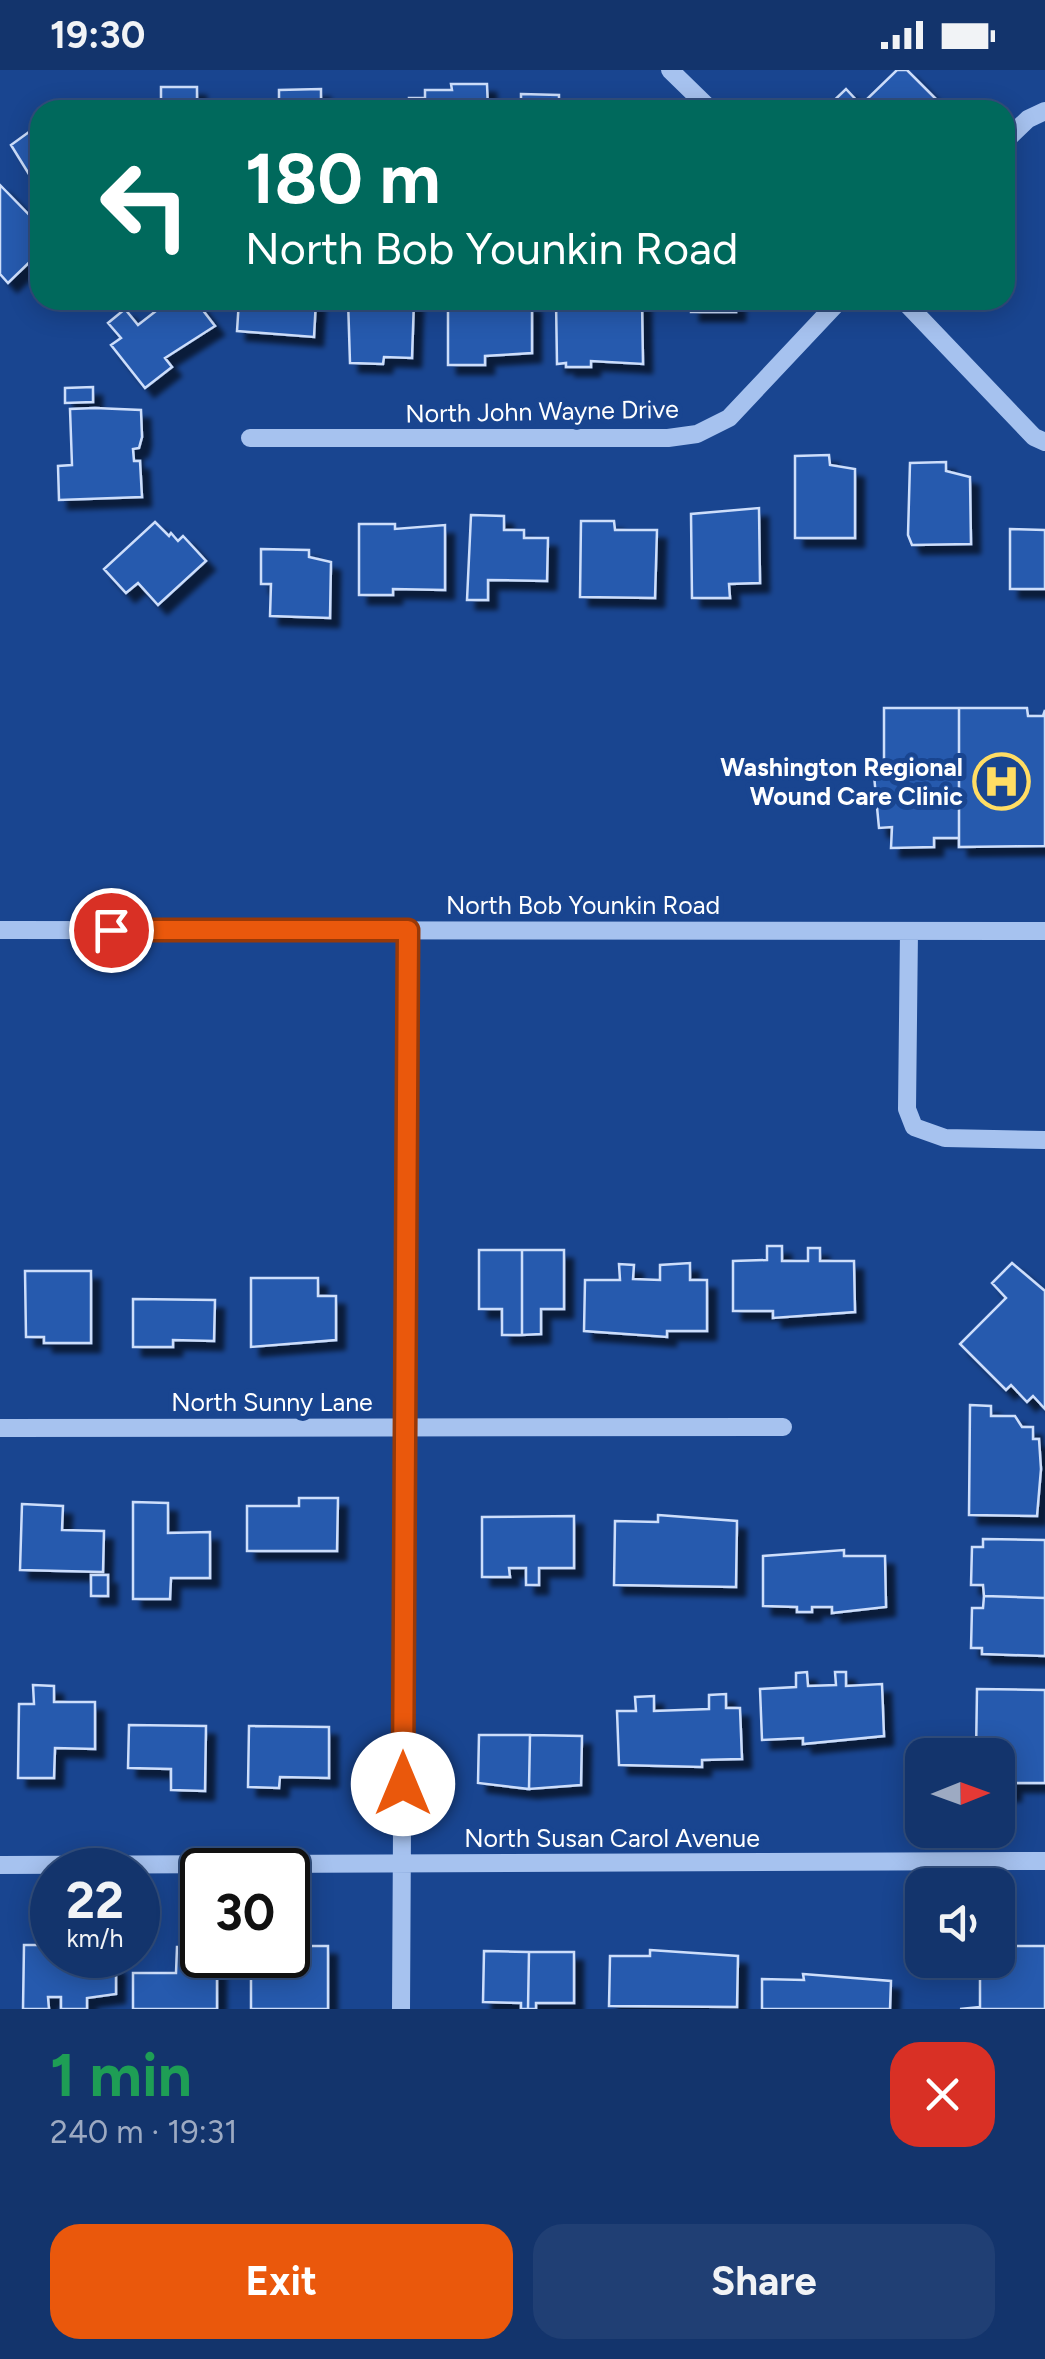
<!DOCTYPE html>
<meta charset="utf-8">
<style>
:root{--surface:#13346c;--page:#203f74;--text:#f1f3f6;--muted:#9daac2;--line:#324f7f;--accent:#ea580c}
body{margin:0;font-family:Figtree,sans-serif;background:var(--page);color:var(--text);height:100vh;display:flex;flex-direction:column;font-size:38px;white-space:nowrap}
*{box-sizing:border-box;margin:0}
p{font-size:32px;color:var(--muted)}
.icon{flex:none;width:55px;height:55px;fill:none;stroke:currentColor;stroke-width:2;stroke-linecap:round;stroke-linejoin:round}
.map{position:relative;height:1939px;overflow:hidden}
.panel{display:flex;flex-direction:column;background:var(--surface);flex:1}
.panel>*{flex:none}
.hud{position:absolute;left:30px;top:30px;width:985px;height:210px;border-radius:30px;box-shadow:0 5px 25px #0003,0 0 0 2px var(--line);background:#00695c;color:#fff;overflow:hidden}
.needle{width:65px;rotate:89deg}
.tools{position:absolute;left:905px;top:1668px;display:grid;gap:20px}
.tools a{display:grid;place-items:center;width:110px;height:110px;border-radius:20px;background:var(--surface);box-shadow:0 5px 25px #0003,0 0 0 2px var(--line);font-size:50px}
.speed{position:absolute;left:30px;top:1778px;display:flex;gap:20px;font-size:50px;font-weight:700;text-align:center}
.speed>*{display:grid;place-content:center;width:130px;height:130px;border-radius:50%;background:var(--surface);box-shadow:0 5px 25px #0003,0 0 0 2px var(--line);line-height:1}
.speed small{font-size:25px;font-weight:400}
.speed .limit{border:5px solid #111;border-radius:15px;background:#fff;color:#111}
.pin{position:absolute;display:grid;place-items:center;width:85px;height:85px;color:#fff;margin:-42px;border:5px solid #fff;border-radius:50%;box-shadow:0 2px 10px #0007}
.me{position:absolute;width:110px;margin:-55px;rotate:0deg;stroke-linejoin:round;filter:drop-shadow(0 0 8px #0008)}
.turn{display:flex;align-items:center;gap:35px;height:210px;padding:0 50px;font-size:45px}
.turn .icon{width:130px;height:130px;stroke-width:2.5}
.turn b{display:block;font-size:70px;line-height:85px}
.round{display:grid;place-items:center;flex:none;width:105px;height:105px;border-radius:30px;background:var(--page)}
.summary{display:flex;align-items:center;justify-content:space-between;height:170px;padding:0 50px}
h1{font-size:60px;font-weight:700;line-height:75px;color:#1e9e55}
.primary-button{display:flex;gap:20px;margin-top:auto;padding:20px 50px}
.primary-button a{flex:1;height:115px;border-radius:30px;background:var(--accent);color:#fff;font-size:40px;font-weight:700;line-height:115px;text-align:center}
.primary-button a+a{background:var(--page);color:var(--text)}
.status{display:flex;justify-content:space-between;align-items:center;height:70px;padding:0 50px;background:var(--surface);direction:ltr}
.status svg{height:28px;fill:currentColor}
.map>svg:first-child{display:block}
.building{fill:#275aae;stroke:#cddefb;stroke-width:2.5;filter:url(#shadow)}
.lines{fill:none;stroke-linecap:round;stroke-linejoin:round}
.minor{stroke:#a6c2ef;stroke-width:18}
.route-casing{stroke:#983908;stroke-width:25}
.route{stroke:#ea580c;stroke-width:18}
.labels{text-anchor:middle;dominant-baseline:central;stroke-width:10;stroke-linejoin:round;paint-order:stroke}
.street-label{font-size:25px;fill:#fff;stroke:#194590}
.poi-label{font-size:25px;font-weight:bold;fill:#fff;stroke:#194590;text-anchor:end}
</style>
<div class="status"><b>19:30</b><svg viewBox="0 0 49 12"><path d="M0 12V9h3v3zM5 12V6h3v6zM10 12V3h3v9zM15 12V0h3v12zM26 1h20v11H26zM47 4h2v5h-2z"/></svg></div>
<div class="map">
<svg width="1045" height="1939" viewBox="0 0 1045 1939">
<defs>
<filter id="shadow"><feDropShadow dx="9" dy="9" stdDeviation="2.5" flood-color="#0009"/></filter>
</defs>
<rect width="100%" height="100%" fill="#194590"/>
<path class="building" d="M897 0H907L936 29 925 40H824L846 19 861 35Z
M451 14H487L488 40H403L409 39V28H425V20H452Z
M161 17H197V39L251 34V40H161Z
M321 19V39L332 40V34H354V40H279V20Z
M521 24 559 25V40H521Z
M40 54V122L11 75Z
M0 115 40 156V182L8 213 0 204Z
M170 230H195L215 256 165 288 172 297 145 318 111 275 121 268 108 253 125 239 138 255Z
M239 230H316L314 267 237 261Z
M348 230H414L412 288 384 287 383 294 350 293Z
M498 230 532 233V283L485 286V295H448V233Z
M556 230H642L643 294 591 291V297H566V293L557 294Z
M691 230H736V242H691Z
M93 317V332L65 333V318Z
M95 338 141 340 142 367 139 378 133 379 134 391H140L142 427 59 430 58 396 72 395 70 339Z
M829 385 830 395 855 399V468H795V386Z
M946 392V401L970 407 971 474 912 475 908 465 910 393Z
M759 438 760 513 729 514 730 528H692L691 444Z
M471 445 504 446V460H524V468H548L547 511 488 510V530H467Z
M581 451H614L615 460H657L655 528 580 527Z
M155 452 169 466 171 463 178 471 183 466 206 491 158 535 138 513 126 523 104 499Z
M359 454H395V459L445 455V520L393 519V525H359Z
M1010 459 1045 460V519H1010Z
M261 479 309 480V487L331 492 330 548 270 546 271 514H261Z
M884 638H959V768H934V777L891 778 892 757 879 758 873 695H884Z
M959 638H1027L1028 646H1043L1045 640V776L959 777Z
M767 1176H782V1191H808V1178H820V1191H854L855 1242 773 1248V1241H733V1191L767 1190Z
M479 1180H522V1265H502V1239H479Z
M522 1180H564V1239H541V1264L522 1265Z
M690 1193V1210H707V1261H667V1267L584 1261 585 1210H620L619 1194 634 1195 633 1209 660 1210V1195Z
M1012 1193 1045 1221V1339L1033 1326 1027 1332 1011 1315 1006 1320 960 1274 1006 1228 992 1213Z
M25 1201H91V1273H44V1267H26Z
M251 1208H318V1226H336V1270L251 1277Z
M133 1229 215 1230 214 1271 173 1270V1277H133Z
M970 1335 991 1336V1346H1015L1022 1357H1033V1369H1039L1041 1399 1037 1446 969 1445Z
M299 1428H338L337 1481H247V1436H299Z
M133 1432 168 1433V1463L210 1462V1508H171L170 1529H133Z
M22 1434 63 1436 62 1460 104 1461 103 1502 20 1500Z
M658 1445 737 1451 736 1517 614 1515 615 1451 658 1452Z
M574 1446V1498H539V1515H526V1498H509L510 1507H482V1447Z
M983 1469 1045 1470V1528L984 1526 983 1515H971L972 1477H983Z
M844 1480V1486H885L886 1537 832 1543V1537H812V1542H797V1537L763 1536V1486Z
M91 1505H108V1526H91Z
M984 1526 1045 1528V1586L982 1584V1578H971L972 1538H983Z
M807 1602 808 1616 836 1615 835 1602H846V1616L882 1614 884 1666 803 1674V1668L762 1670 760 1619 796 1617V1603Z
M33 1615 54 1616V1632H95V1679L55 1678 54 1708H18L19 1634H34Z
M977 1619 1045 1620V1713H1012V1722H998V1685H976Z
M726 1624V1638H740L742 1689 702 1690V1697L619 1695 617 1641H636L635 1627 654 1626V1641L709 1639V1625Z
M129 1655 206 1656 205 1721 171 1720V1699L128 1698Z
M249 1656 329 1657V1708L280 1707 279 1718 248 1717Z
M479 1665H530L529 1719 478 1713Z
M530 1665 582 1666 581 1715 529 1719Z
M24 1875H52V1885H108V1895H116V1924L87 1928V1939H61V1927H48L49 1939H23Z
M293 1876H328V1939H251V1905H293Z
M998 1876H1045V1939H960L980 1937V1890H998Z
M177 1877H202V1885H217V1939H133V1903H176Z
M650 1880 738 1886 737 1937 609 1936 610 1886H650Z
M484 1881 529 1882 528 1939H521V1933L483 1932Z
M529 1882H574V1933H536V1939H528Z
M803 1904 891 1911 890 1939H762V1909L804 1910Z"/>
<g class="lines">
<path class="minor" d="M670 0 711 40
M1005 71 1028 49 1045 41
M903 230 1034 367 1045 372
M250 368H668L697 364 729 348 840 230
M0 860 1045 861
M909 861 907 1039 914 1057 945 1068 1045 1070
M0 1358 783 1357
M0 1795 1045 1791
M401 1939 407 860"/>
</g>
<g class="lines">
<defs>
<path id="route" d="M111 860H408L403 1714"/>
</defs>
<use href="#route" class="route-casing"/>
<use href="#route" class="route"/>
</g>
<defs>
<symbol id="hospital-ring" viewBox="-11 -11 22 22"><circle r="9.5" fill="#194590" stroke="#ffdd64" stroke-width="1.5"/><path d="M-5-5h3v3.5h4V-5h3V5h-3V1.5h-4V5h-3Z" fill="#ffdd64"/></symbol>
</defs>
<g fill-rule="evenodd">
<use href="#hospital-ring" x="970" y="680" width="63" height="63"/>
</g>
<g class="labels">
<g class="street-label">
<text transform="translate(542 341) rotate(-1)">North John Wayne Drive</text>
<text x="583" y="835">North Bob Younkin Road</text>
<text x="272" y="1332">North Sunny Lane</text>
<text x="612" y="1768">North Susan Carol Avenue</text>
</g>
<g class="poi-label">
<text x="963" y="697">Washington Regional<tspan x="963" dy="29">Wound Care Clinic</tspan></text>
</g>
</g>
</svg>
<div class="tools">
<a><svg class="needle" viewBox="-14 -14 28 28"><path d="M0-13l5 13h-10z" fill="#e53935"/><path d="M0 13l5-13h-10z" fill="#9daac2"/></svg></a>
<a><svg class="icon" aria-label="sound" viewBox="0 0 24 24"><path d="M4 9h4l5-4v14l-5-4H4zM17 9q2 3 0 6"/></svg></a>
</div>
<div class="speed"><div>22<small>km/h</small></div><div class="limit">30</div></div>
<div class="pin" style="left:111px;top:860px;background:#d93025"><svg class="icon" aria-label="arrive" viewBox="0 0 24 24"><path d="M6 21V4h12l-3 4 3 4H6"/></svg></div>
<svg class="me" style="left:403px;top:1714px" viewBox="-20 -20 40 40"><circle r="19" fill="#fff"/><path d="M0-13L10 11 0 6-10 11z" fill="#ea580c"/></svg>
<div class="hud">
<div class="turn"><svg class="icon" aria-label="left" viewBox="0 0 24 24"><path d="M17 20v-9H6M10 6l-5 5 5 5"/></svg><div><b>180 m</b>North Bob Younkin Road</div></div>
</div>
</div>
<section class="panel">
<div class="summary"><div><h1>1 min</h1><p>240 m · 19:31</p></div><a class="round" style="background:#d93025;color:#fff"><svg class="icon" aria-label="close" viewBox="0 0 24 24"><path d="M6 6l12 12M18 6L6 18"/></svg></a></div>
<div class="primary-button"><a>Exit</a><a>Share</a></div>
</section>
